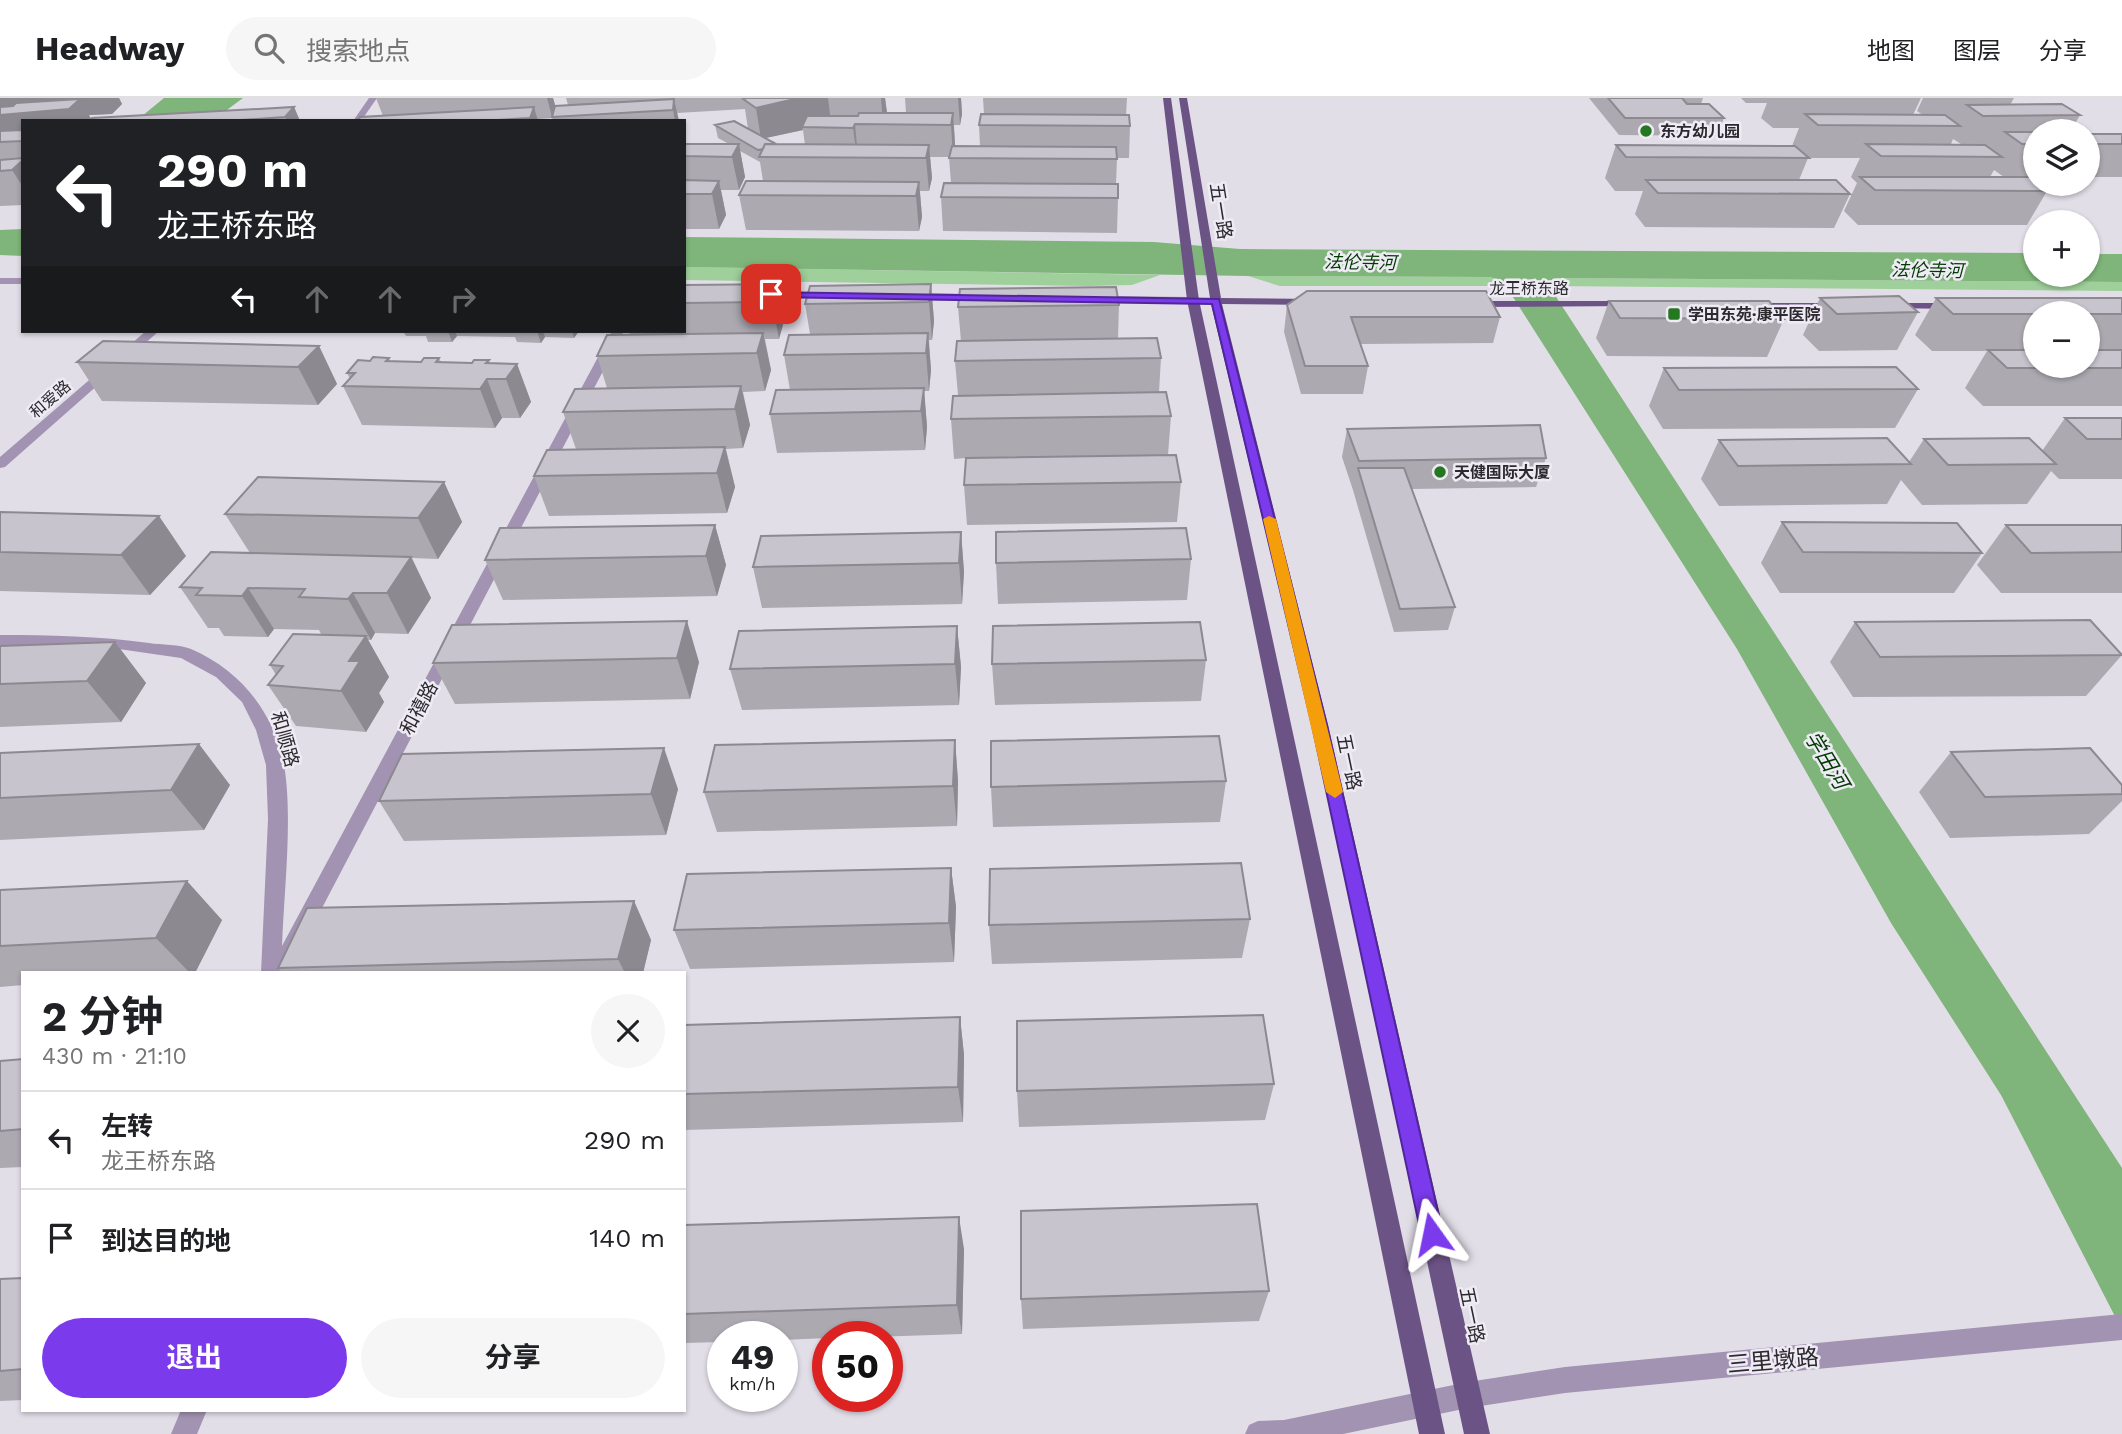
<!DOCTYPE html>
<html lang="zh">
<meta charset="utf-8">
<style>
:root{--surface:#fff;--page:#f6f6f6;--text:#202124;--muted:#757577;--line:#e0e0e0;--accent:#7c3aed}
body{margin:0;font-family:"Work Sans","Noto Sans SC",sans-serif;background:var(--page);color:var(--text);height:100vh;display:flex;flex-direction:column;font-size:26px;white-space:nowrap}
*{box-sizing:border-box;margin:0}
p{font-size:23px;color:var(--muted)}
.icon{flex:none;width:38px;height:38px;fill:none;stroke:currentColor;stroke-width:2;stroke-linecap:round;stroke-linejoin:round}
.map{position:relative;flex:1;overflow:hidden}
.sheet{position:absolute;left:21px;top:873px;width:665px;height:441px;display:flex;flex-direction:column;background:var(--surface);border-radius:0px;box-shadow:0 2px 5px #0004}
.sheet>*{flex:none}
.top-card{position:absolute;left:21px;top:21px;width:665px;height:214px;border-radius:0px;box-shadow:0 2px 5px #0004;background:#202124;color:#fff;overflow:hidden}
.tools{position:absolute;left:2023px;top:21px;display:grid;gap:14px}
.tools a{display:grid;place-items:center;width:77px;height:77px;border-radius:50%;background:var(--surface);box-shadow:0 2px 5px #0004;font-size:35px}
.speed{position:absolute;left:707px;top:1223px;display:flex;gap:14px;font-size:35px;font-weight:700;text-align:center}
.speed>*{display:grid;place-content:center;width:91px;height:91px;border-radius:50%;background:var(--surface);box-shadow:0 2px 5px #0004;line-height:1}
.speed small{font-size:18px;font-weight:400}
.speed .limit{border:10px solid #d22;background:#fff;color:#111}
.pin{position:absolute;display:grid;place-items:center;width:60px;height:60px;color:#fff;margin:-30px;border-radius:14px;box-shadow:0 4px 10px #0006}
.me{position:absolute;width:77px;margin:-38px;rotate:348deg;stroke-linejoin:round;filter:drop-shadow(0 0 5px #0008)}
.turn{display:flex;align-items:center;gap:24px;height:147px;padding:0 21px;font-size:32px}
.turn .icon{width:91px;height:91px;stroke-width:2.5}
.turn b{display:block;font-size:49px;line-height:60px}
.lanes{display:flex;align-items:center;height:66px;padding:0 21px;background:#0003;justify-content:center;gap:35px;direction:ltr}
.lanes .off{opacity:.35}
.round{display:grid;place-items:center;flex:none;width:74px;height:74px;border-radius:37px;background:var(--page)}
.summary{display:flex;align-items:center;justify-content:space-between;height:119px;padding:0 21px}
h1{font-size:42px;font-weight:700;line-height:52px}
.button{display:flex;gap:14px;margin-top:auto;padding:14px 21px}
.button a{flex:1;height:80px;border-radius:42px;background:var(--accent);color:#fff;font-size:28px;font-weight:700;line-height:80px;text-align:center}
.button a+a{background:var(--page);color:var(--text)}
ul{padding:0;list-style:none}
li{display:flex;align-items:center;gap:21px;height:98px;padding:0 21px;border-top:2px solid var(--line)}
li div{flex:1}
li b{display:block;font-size:26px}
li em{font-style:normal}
header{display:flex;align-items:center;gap:42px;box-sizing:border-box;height:98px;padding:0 35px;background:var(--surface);border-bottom:2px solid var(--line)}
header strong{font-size:33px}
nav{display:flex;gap:38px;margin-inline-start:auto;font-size:24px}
.search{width:490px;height:63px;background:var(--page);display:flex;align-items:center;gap:18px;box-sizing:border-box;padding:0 24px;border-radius:38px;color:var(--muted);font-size:26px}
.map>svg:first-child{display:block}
.green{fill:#9fcf9a}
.water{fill:#7fb57a}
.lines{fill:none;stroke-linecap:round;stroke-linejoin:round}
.minor{fill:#a193b1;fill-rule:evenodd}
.major{fill:#6c5386;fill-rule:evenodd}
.wall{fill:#aca9b1;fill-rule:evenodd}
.shaded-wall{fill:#8c8990}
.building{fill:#c8c4ce;stroke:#8c8990;stroke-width:2}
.route{fill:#7c3aed;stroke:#51269a;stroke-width:2}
.slow{fill:#f59e0b}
.poi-dot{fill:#267721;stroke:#efebf5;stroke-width:2.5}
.labels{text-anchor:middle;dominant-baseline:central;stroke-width:5;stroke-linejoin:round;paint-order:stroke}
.far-poi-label{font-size:16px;font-weight:bold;fill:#2c2a2e;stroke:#efebf5;text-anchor:start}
.far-street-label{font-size:16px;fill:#2c2a2e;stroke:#efebf5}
.far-water-label{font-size:18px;font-style:italic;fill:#003b00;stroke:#efebf5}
.street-label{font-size:19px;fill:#2c2a2e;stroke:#efebf5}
.water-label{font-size:21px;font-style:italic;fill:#003b00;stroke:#efebf5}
.near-street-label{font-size:23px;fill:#2c2a2e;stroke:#efebf5}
</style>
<header>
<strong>Headway</strong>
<div class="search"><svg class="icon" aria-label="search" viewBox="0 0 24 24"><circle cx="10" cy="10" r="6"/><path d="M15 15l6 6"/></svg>搜索地点</div>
<nav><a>地图</a><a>图层</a><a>分享</a></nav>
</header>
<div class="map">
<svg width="2122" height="1336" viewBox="0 0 2122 1336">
<rect width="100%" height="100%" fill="#e2dee8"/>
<path class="green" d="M684 169 1160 177 1132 187 1089 188 684 182Z
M1248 178 1491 179 1506 188H1280Z
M1555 180 2122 184V193L1549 188Z"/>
<path class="water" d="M164 0H243L212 23H136Z
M23 131V158L0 157V132Z
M684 139 1154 144 1240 151 2035 155V177H2088V156H2122V184L1556 180 1549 188 2122 1070V1232L2001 997 1891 825 1737 551 1506 188 1491 179 1248 178 684 169Z"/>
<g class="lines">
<path class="minor" d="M369 0H377L361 23H353Z
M0 180H23V186H0Z
M754 194H831L837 197 831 200 758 199 752 196Z
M908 195 982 196 988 199 982 202 904 200V196Z
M1097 198 1193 199 1199 202 1193 205 1093 203V199Z
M146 233H159L5 369 0 370V359Z
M612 233H624L288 875H261L268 721 266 667 256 632 242 604 216 579 181 560 98 548 0 547V537C50 537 99 538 149 545 162 547 179 546 191 551 240 572 274 614 284 667 293 718 284 794 282 848Z
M2122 1216V1242L1565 1295 1468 1310 1343 1336H1245L1249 1327 1258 1323 1284 1322 1468 1284 1565 1269Z
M181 1312H207L197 1336H171Z"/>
<path class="major" d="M1163 0H1171L1199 202 1445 1336H1419L1187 202Z
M1179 0H1187L1221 200 1315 201 1321 204 1315 207 1222 206 1328 627 1490 1336H1464L1312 627 1211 206 1201 203 1210 200Z
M1630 203 1636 206 1634 208 1469 209 1463 206 1469 203Z
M1745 205H1840L1846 208 1840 211 1749 210 1745 209Z
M1889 205H1956L1962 208 1956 211 1885 210 1883 208Z"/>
</g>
<path class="wall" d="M0 0H119L122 6 112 16 89 17 91 21 294 9 300 23H23V107L0 108Z
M376 0H553L555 8 568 7 566 0H885L887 15H906L905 0H894H961L962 16 960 27H954L955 48H980L979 27 984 16 983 0H1127L1126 17 1130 28 1129 60H1117L1116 86 1118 100 1117 135 943 133 941 99 951 85 949 59H930L932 80 929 93H920L922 119 919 133 746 132 739 97 763 83 760 64 740 53 745 79 739 92H721L726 117 719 131H684V46H729L718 40 715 27 748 31 745 11 677 15 679 23H553L552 20 538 21V23H358L383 18ZM803 32 805 47 776 46 766 40Z
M1589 0H1703L1701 6 1724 20 1717 38 1619 37Z
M1741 0H1921L1913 17H1923L1917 13 1923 0H2014L2010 7 2080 17 2071 33H2035V79H2004L1994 72 1990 79 2047 93 2027 127H1858L1844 113 1857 85 1851 79 1860 60H1808L1799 82 1850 96 1834 130 1645 129 1635 116 1643 93H1615L1605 80 1616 47 1792 48 1799 30H1773L1761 20 1767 5H1746ZM1953 41 1961 46H1951Z
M2088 36H2122V79H2088Z
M778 186 784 223 779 241H765L771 272 765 293 743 294 750 327 743 350 726 351 735 389 727 415 549 418 534 378 576 351 563 314 607 290 597 258 630 237 629 233H684V187Z
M931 186 934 223 932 242H929L931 272 929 293H924L927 329 925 352 777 355 770 316 790 292 784 257 810 236 805 206Z
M1820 200 1918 214 1897 252 1819 253 1803 237Z
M1936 200H2122V308H1983L1965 290 1987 253H1932L1915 237ZM2035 215H2088V268H2035Z
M1609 203 1784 221 1767 259 1607 258 1596 240Z
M1119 207 1118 240 1161 260 1159 294 1171 318 1168 357 1181 384 1177 424 967 427 964 387 966 360 954 361 951 321 958 297 955 263 961 243 958 209Z
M1287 207 1500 219 1493 245 1360 246 1368 268 1363 296H1301L1284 234Z
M403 233H579L574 240 545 239 541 245 517 244 515 239 457 238 452 244H428L426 238H406Z
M319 248 337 286 318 307 102 303 77 264Z
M389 260 390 263 421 264 439 260 441 264 472 265 489 262 490 265 517 266 531 304 520 320H502L495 330 362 327 343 288 350 281 347 275 370 263Z
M1664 270 1918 291 1895 330 1663 331 1649 308Z
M2065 320H2122V381H2059L2051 373 2027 406 1922 407 1901 382 1887 406 1719 408 1701 381 1719 342 1909 364 1924 341 2042 353Z
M1347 331 1546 360 1536 389 1412 391 1455 509 1448 532 1394 534 1353 392 1342 359Z
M444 384 462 424 438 461 412 460 431 500 408 536 375 535 371 542H368L389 579 379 595 384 604 366 634 296 628 268 587 276 577 270 567 321 536 319 532 274 531 268 539 224 538 219 530H208L180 489 250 455 225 416Z
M0 414 186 458 150 497 0 493Z
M1782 424 1982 455 1954 495H1780L1761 465Z
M715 427 726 467 717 498 503 502 485 462Z
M2006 427H2122V495H2001L1977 467Z
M961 434 964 474 962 506 762 510 753 469Z
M1191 461 1187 502 998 506 996 465Z
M1855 524 2122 557 2086 598 1853 599 1830 564Z
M452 527 699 564 690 601 455 606 433 565Z
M957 528 961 569 959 607 742 612 730 571Z
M115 544 146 585 121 624 0 629V548Z
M1206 562 1201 603 995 607 992 566Z
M955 642 958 683 957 728 717 734 704 694Z
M1951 654 2122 687V703L2089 736 1950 740 1919 694Z
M0 655 230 687 204 732 0 742Z
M1226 683 1220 724 993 729 991 689Z
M678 691 666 737 404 743 379 703Z
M951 770 956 809 954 864 690 871 674 832Z
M0 792 222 822 195 875H23V887L0 889Z
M634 803 651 842 643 875H283L278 870Z
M1250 821 1242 860 992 866 989 827Z
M960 919 964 957 963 1024 684 1032V927Z
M23 961V1069L0 1070V963Z
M1274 986 1265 1022 1019 1029 1017 993Z
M684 1127 964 1151 962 1236 873 1239H828V1240L782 1242V1239H723V1244L684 1245Z
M23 1180V1302L0 1303V1181Z
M1269 1193 1259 1223 1023 1231 1021 1201Z"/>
<path class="shaded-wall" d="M0 0H119L122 6 112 16 89 17 92 23H23V43L0 44Z
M547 0H553L556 10 552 19Z
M799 0H828L831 25 802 29 803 32 761 41 756 10Z
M881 0H885L887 15 883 26Z
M958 0H961L962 16 960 27Z
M674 1 679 23H675L673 12Z
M294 9 300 23H287L285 19Z
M534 9 538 23H531L530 20Z
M953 15 955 47 953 59 951 27Z
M855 26 858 59H857L853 30Z
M739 46 745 79 739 92 732 59Z
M929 47 932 80 929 93 926 60Z
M23 62V89L12 72Z
M719 83 726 117 719 131 712 96Z
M919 84 922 119 919 133 916 98Z
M778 186 784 223 779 241 772 204Z
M931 186 934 223 932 242 929 204Z
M448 233H455L457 238 452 244Z
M537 233H543L545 239 541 245Z
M572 233H579L574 240Z
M763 235 771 272 765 293 757 255Z
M928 235 931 272 929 293 926 255Z
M319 248 337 286 318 307 298 269Z
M517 266 531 304 520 320 506 281Z
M487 281 502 320 495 330 480 291Z
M741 288 750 327 743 350 735 311Z
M924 290 927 329 925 352 921 313Z
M725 349 735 389 727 415 717 375Z
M444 384 462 424 438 461 418 420Z
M159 418 186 458 150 497 121 457Z
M715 427 726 467 717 498 706 458Z
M961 434 964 474 962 506 959 465Z
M411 459 431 500 408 536 387 495Z
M248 490 274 531 268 539 242 498Z
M353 495 375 535 371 542 348 501Z
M687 523 699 564 690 601 677 560Z
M957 528 961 569 959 607 955 566Z
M366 538 389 579 379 595 384 604 366 634 341 593 349 563Z
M115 544 146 585 121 624 87 583Z
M955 642 958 683 957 728 953 688Z
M199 646 230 687 204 732 171 692Z
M664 650 678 691 666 737 651 696Z
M951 770 956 809 954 864 949 825Z
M187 783 222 822 195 875H190L156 840Z
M634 803 651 842 643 875H625L618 861Z
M960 919 964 957 963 1024 958 989Z
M959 1119 964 1151 962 1236 957 1207Z"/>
<path class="building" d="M747 0H799L756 10 743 1Z
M1608 0H1682L1687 6H1709L1724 20H1625Z
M80 1 69 11 0 17V9L13 8 16 5Z
M674 1 673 12 552 19 555 8Z
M2062 6 2080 17 1983 18 1967 7Z
M294 9 285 19 227 23H89L92 20Z
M534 9 530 20 480 23H358L360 19Z
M859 15H953L951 27 855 26 853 30 802 29 807 18H858Z
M981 16 1129 17 1130 28 979 27Z
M1805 16 1945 17 1960 28 1818 27Z
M734 23 776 46H765L763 51 758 52 715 27Z
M23 32V43L0 44V33Z
M2005 34H2035V46H2022Z
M2088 36H2122V46H2088Z
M684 46H739L732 59 684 58Z
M765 46 929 47 926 60 759 59Z
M1866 46 1985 47 2002 59 1881 58Z
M1616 47 1795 48 1809 60 1626 59Z
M952 48 1116 49 1117 61 949 60Z
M23 60V62L12 72 0 73V62Z
M1860 79H2029L2035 84V86H2037L2047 93 1875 92Z
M684 82 719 83 712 96H684Z
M1646 82H1836L1850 96 1658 95Z
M746 83 919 84 916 98 739 97Z
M944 85 1118 86V100L941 99Z
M778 186 772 204 684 205V187Z
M931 186 929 204 805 206 810 188Z
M1116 189 1119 207 958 209 960 191Z
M1307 193H1486L1500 219H1351L1368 268H1305L1287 207Z
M1899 198 1918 214 1837 216 1820 200Z
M1936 200H2122V216H1953Z
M1609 203H1769L1784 221 1620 220Z
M763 235 757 255 597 258 607 237Z
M928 235 926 255 784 257 789 237Z
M1157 240 1161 260 955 263 957 243Z
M103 243 319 248 298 269 77 264Z
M1988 252H2035V268H2088V252H2122V270H2007Z
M373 259 389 260 386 263 421 264 424 260H439L436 264 472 265 474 262H489L486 265 517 266 506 281H487L480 291 343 288 355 275H347L358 262 370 263Z
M1896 269 1918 291 1679 292 1664 270Z
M741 288 735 311 563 314 575 291Z
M924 290 921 313 770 316 776 292Z
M1166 294 1171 318 951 321 953 298Z
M2065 320H2122V341H2087Z
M1540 327 1546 360 1359 363 1347 331Z
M1887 340 1911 366 1738 368 1719 342Z
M2029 340 2056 366 1948 367 1924 341Z
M725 349 717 375 534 378 547 352Z
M1176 357 1181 384 964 387 966 360Z
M1358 370H1404L1455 509 1400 511Z
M258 379 444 384 418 420 225 416Z
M0 414 159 418 121 457 0 454Z
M1782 424 1957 425 1982 455 1803 454Z
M715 427 706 458 485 462 500 430Z
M2006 427H2122V454L2031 455Z
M1186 430 1191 461 996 465V434Z
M961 434 959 465 753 469 761 438Z
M211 454 411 459 387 495H353L348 501 299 499 305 491 248 490 242 498 196 497 202 490 180 489Z
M2090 522 2122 557 1880 559 1855 524Z
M687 523 677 560 433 565 452 527Z
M1200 524 1206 562 992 566 993 528Z
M957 528 955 566 730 571 739 533Z
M293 536 366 538 349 563H360L341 593 268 587 283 568 270 567Z
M115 544 87 583 0 586V548Z
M1219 638 1226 683 991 689V643Z
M955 642 953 688 704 694 715 647Z
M199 646 171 692 0 700V655Z
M664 650 651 696 379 703 402 656Z
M2090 650 2122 687V696L1985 699 1951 654Z
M1241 765 1250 821 989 827 990 771Z
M951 770 949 825 674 832 687 776Z
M187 783 156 840 0 848V792Z
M634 803 618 861 278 870 307 810Z
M1263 917 1274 986 1017 993V923Z
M960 919 958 989 684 996V927Z
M23 961V1031L0 1033V963Z
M1257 1106 1269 1193 1021 1201V1113Z
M959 1119 957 1207 684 1216V1127Z
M23 1180V1271L0 1273V1181Z"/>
<path class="route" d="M767 194 1219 201 1327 627 1443 1136 1440 1144 1432 1147 1425 1144 1421 1136 1312 627 1212 206 771 199 766 196Z"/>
<path class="slow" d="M1269 418 1276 421 1343 694 1335 700 1326 694 1263 421Z"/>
<g class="poi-dot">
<circle cx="1646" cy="33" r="7"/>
<rect x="1667" y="209" width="14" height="14" rx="3.5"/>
<circle cx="1440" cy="374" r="7"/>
</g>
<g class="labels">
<g class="far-poi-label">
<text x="1660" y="33">东方幼儿园</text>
<text x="1688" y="216">学田东苑·康平医院</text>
<text x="1454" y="374">天健国际大厦</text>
</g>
<g class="far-street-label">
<text x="1529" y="190">龙王桥东路</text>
<text transform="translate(50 301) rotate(-41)">和爱路</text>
</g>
<g class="far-water-label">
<text transform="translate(1360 164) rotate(1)">法伦寺河</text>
<text transform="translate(1927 172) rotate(1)">法伦寺河</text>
</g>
<g class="street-label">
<text transform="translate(1221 113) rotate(81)">五一路</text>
<text transform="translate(419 610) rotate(-62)">和禧路</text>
<text transform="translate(285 641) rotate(74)">和顺路</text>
<text transform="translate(1349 664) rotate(78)">五一路</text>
<text transform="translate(1472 1217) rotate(78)">五一路</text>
</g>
<g class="water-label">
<text transform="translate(1827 662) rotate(59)">学田河</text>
</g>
<g class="near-street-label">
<text transform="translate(1773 1263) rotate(-5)">三里墩路</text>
</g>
</g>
</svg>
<div class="tools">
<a><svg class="icon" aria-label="layers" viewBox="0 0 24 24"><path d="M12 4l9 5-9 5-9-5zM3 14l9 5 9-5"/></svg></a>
<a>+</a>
<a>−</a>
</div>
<div class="speed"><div>49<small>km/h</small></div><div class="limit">50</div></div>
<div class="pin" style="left:771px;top:196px;background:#d93025"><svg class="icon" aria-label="arrive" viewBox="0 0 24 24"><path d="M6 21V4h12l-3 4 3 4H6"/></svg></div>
<svg class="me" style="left:1432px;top:1136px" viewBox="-20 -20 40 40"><path d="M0-17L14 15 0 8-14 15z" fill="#7c3aed" stroke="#fff" stroke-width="4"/></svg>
<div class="top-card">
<div class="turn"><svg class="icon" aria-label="left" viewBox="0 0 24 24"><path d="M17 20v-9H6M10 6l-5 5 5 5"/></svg><div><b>290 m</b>龙王桥东路</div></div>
<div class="lanes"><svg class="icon" aria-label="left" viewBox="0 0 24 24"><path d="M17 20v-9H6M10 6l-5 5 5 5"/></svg><svg class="icon off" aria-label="ahead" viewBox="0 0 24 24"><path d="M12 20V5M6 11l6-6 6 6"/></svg><svg class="icon off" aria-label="ahead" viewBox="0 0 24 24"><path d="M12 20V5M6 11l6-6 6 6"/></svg><svg class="icon off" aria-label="right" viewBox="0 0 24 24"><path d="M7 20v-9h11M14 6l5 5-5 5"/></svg></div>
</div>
<section class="sheet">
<div class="summary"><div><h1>2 分钟</h1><p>430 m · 21:10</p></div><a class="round"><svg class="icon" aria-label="close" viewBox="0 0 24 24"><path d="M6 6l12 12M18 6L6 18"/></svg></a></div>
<ul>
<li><svg class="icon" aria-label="left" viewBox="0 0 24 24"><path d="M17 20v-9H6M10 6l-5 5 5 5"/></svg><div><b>左转</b><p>龙王桥东路</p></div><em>290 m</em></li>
<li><svg class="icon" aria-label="arrive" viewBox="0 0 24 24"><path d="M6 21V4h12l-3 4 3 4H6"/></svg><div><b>到达目的地</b></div><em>140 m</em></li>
</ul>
<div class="button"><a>退出</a><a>分享</a></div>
</section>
</div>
